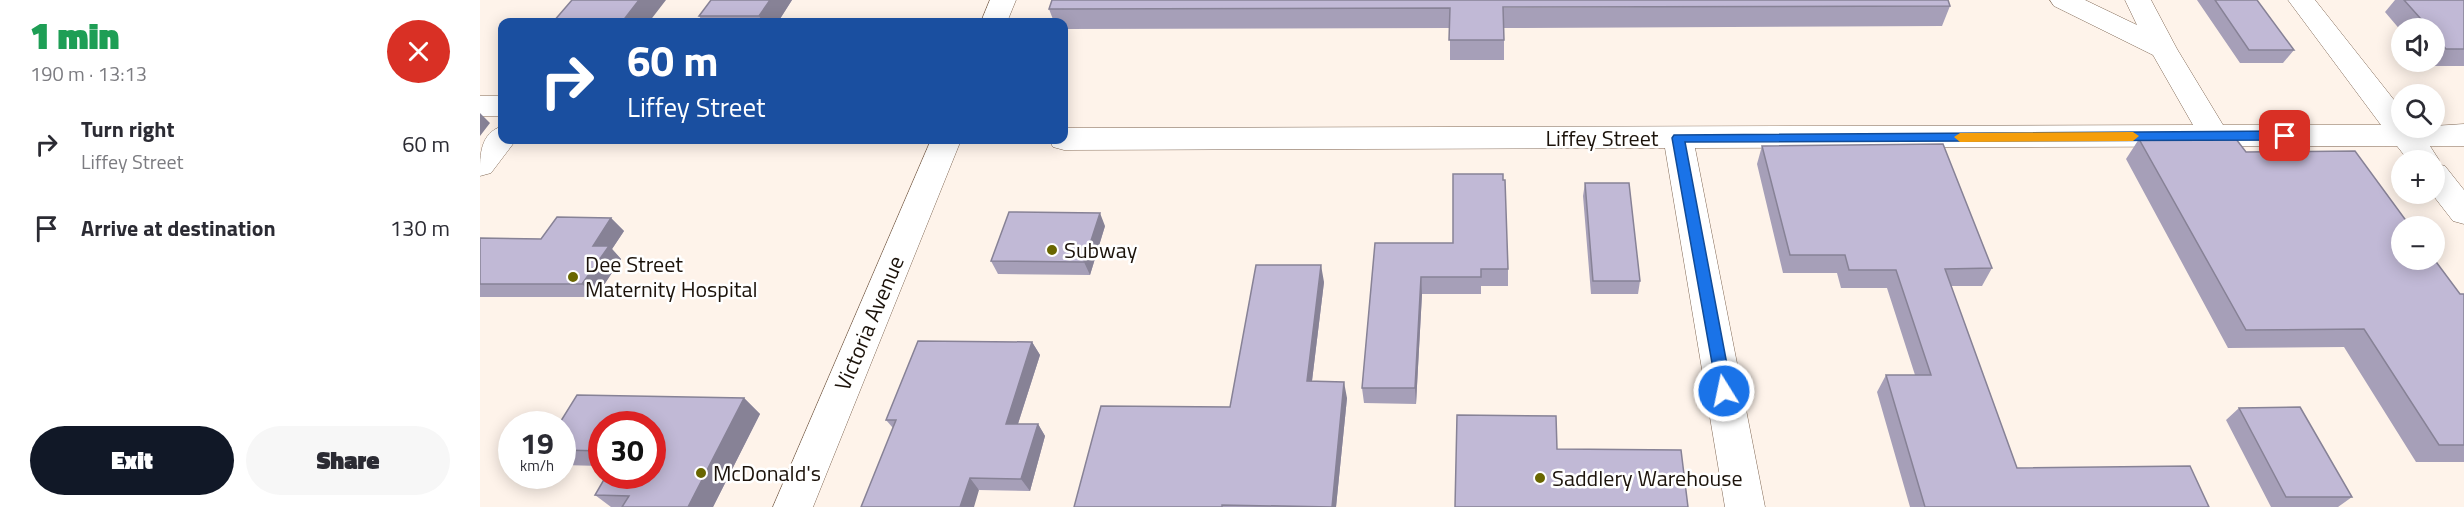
<!DOCTYPE html>
<meta charset="utf-8">
<style>
:root{--surface:#fff;--page:#f7f7f7;--text:#2b2b33;--muted:#7c7c81;--accent:#111827}
body{margin:0;font-family:"Titillium Web",sans-serif;background:var(--page);color:var(--text);height:100vh;display:flex;flex-direction:column;font-size:22px;white-space:nowrap}
*{box-sizing:border-box;margin:0}
p{font-size:20px;color:var(--muted)}
.icon{flex:none;width:33px;height:33px;fill:none;stroke:currentColor;stroke-width:2;stroke-linecap:round;stroke-linejoin:round}
.map{position:relative;flex:1;overflow:hidden}
.details{display:flex;flex-direction:column;background:var(--surface);width:480px}
.details>*{flex:none}
.banner{position:absolute;left:18px;top:18px;width:570px;height:126px;border-radius:12px;box-shadow:0 3px 15px #0003;background:#1a4fa0;color:#fff;overflow:hidden}
.buttons{position:absolute;left:1911px;top:18px;display:grid;gap:12px}
.buttons a{display:grid;place-items:center;width:54px;height:54px;border-radius:50%;background:var(--surface);box-shadow:0 3px 15px #0003;font-size:30px}
.speed{position:absolute;left:18px;top:411px;display:flex;gap:12px;font-size:30px;font-weight:700;text-align:center}
.speed>*{display:grid;place-content:center;width:78px;height:78px;border-radius:50%;background:var(--surface);box-shadow:0 3px 15px #0003;line-height:1}
.speed small{font-size:15px;font-weight:400}
.speed .limit{border:9px solid #d22;background:#fff;color:#111}
.pin{position:absolute;display:grid;place-items:center;width:51px;height:51px;color:#fff;margin:-26px;border-radius:12px;box-shadow:0 3px 9px #0006}
.me{position:absolute;width:66px;margin:-33px;rotate:350deg;stroke-linejoin:round;filter:drop-shadow(0 0 4px #0008)}
.turn{display:flex;align-items:center;gap:21px;height:126px;padding:0 30px;font-size:27px}
.turn .icon{width:78px;height:78px;stroke-width:2.5}
.turn b{display:block;font-size:42px;line-height:51px}
.round{display:grid;place-items:center;flex:none;width:63px;height:63px;border-radius:32px;background:var(--page)}
.overview{display:flex;align-items:center;justify-content:space-between;height:102px;padding:0 30px}
h1{font-size:36px;font-weight:800;line-height:45px;color:#1e9e55}
.primary-button{display:flex;gap:12px;margin-top:auto;padding:12px 30px}
.primary-button a{flex:1;height:69px;border-radius:36px;background:var(--accent);color:#fff;font-size:24px;font-weight:800;line-height:69px;text-align:center}
.primary-button a+a{background:var(--page);color:var(--text)}
ul{padding:0;list-style:none}
li{display:flex;align-items:center;gap:18px;height:84px;padding:0 30px}
li div{flex:1}
li b{display:block;font-size:22px}
li em{font-style:normal}
main{display:flex;flex:1;min-height:0}
.map>svg:first-child{display:block}
.lines{fill:none;stroke-linecap:round;stroke-linejoin:round}
.minor-casing{stroke:#806855;stroke-width:1}
.major-casing{stroke:#806855;stroke-width:1}
.minor{fill:#fff;fill-rule:evenodd}
.major{fill:#fff;fill-rule:evenodd}
.wall{fill:#a69fb8}
.shaded-wall{fill:#878296}
.building{fill:#c1b9d6;stroke:#878296;stroke-width:1.5}
.route{fill:#1a73e8;stroke:#114b97;stroke-width:1.5}
.slow{fill:#f59e0b}
.poi-dot{fill:#696600;stroke:#fff;stroke-width:2}
.labels{text-anchor:middle;dominant-baseline:central;stroke-width:5;stroke-linejoin:round;paint-order:stroke}
.street-label{font-size:22px;fill:#1c130b;stroke:#fff}
.poi-label{font-size:22px;fill:#1c130b;stroke:#fff;text-anchor:start}
</style>
<main>
<section class="details">
<div class="overview"><div><h1>1 min</h1><p>190 m · 13:13</p></div><a class="round" style="background:#d93025;color:#fff"><svg class="icon" aria-label="close" viewBox="0 0 24 24"><path d="M6 6l12 12M18 6L6 18"/></svg></a></div>
<ul>
<li><svg class="icon" aria-label="right" viewBox="0 0 24 24"><path d="M7 20v-9h11M14 6l5 5-5 5"/></svg><div><b>Turn right</b><p>Liffey Street</p></div><em>60 m</em></li>
<li><svg class="icon" aria-label="arrive" viewBox="0 0 24 24"><path d="M6 21V4h12l-3 4 3 4H6"/></svg><div><b>Arrive at destination</b></div><em>130 m</em></li>
</ul>
<div class="primary-button"><a>Exit</a><a>Share</a></div>
</section>
<div class="map">
<svg width="1984" height="507" viewBox="0 0 1984 507">
<rect width="100%" height="100%" fill="#fef3ea"/>
<g class="lines">
<defs>
<path id="minor" d="M1570 0H1605L1657 25 1645 0H1671L1697 49 1743 125H1901L1808 0H1835L1922 110V128L1984 124V146H1950L1959 160 1957 164 1965 166 1984 190V224L1973 221 1952 194H1954V160H1928L1917 146 1215 148 1285 507H1245L1185 148 584 150 573 147 569 140H584V128L1713 125 1673 55 1574 6Z
M0 96H22V116H0Z
M22 126V140H36L11 173 0 176C0 153 0 134 22 126Z"/>
<path id="major" d="M510 0H536L527 22H501Z
M451 140H481L333 507H293Z"/>
</defs>
<use href="#minor" class="minor-casing"/>
<use href="#major" class="major-casing"/>
<use href="#minor" class="minor"/>
<use href="#major" class="major"/>
</g>
<path class="wall" d="M231 0H312L298 22H223L219 16Z
M1717 0H1777L1814 50 1803 63H1760Z
M1915 0H1984V66H1950L1946 62H1954V28H1922V32L1905 12Z
M1470 6 1462 26 1024 28V60H970V28L584 29V22H574L569 9Z
M1659 139 1766 152 1980 294H1984V462H1936L1864 347 1748 348 1646 159Z
M1282 146 1512 268 1502 286H1471L1537 468 1729 507H1430L1397 392 1406 375H1435L1407 288H1361L1357 273H1303L1277 164Z
M1105 183 1160 281 1158 294H1111L1103 196Z
M131 218 144 231 132 249 141 259 116 297H0V238L61 239Z
M625 226 610 275 518 274 511 261Z
M895 243 1028 269V286H1001V294H942L936 404 884 403 882 388Z
M844 282 832 381 867 398 856 507H594L750 407Z
M552 342 560 355 538 424H558L565 436 550 491 499 490 413 428 406 420Z
M264 398 280 414 233 507H131L115 495 172 476 122 424V466L82 465V424Z
M1759 408 1872 497 1858 507H1791L1746 420Z"/>
<path class="shaded-wall" d="M159 0H186L169 22H142Z
M290 0H312L298 22H283L279 16Z
M0 113 10 123 0 136Z
M620 213 625 226 610 275 604 262Z
M131 218 144 231 132 249 141 259 116 297 102 284 113 246Z
M841 265 844 282 830 397 827 381Z
M941 277 942 294 936 404 935 388Z
M552 342 560 355 534 436 526 424Z
M864 382 867 398 856 507H852Z
M264 398 280 414 233 507H208Z
M558 424 565 436 550 491 541 479Z
M490 478 499 490 494 507H480Z"/>
<path class="building" d="M92 0H159L142 22H73Z
M231 0H290L279 16H219Z
M572 0H1468L1470 6 1023 7 1024 40H969L970 8 569 9Z
M1735 0H1777L1814 50H1769Z
M1924 0H1984V49H1966L1954 35V28H1949Z
M1659 139H1756L1766 152 1875 151 1930 226H1922V260L1954 259 1980 294H1984V445H1959L1884 329 1766 330Z
M1463 144 1512 268 1465 269 1537 468 1710 466 1729 507H1445L1406 375H1451L1416 270H1369L1365 255H1310L1282 146Z
M973 174H1023V180H1025L1028 269H1001V277H941L935 388H882L895 243H973Z
M1105 183H1149L1160 281H1113Z
M529 212 620 213 604 262 511 261Z
M77 217 131 218 113 246H129L102 284H0V238L61 239Z
M776 265H841L827 381 864 382 852 507 742 505V507H594L621 406 750 407Z
M438 341 552 342 526 424H558L541 479 490 478 480 507H381L416 420H406Z
M97 395 264 398 208 507H142L149 496 115 495 126 476H172V424H122V451L82 450V424H79Z
M1820 407 1872 497H1806L1759 408Z
M977 415 1076 416 1077 449 1201 450 1208 507H975Z"/>
<path class="route" d="M1805 131 1811 136 1805 140 1205 142 1252 391 1250 396 1244 398 1239 396 1237 391 1192 138 1194 135Z"/>
<path class="slow" d="M1653 132 1659 136 1653 141 1480 142 1474 137 1480 133Z"/>
<g class="poi-dot">
<circle cx="572" cy="250" r="6"/>
<circle cx="93" cy="277" r="6"/>
<circle cx="221" cy="473" r="6"/>
<circle cx="1060" cy="478" r="6"/>
</g>
<g class="labels">
<g class="street-label">
<text x="1122" y="138">Liffey Street</text>
<text transform="translate(389 323) rotate(-67)">Victoria Avenue</text>
</g>
<g class="poi-label">
<text x="584" y="250">Subway</text>
<text x="105" y="264">Dee Street<tspan x="105" dy="25">Maternity Hospital</tspan></text>
<text x="233" y="473">McDonald's</text>
<text x="1072" y="478">Saddlery Warehouse</text>
</g>
</g>
</svg>
<div class="buttons">
<a><svg class="icon" aria-label="sound" viewBox="0 0 24 24"><path d="M4 9h4l5-4v14l-5-4H4zM17 9q2 3 0 6"/></svg></a>
<a><svg class="icon" aria-label="search" viewBox="0 0 24 24"><circle cx="10" cy="10" r="6"/><path d="M15 15l6 6"/></svg></a>
<a>+</a>
<a>−</a>
</div>
<div class="speed"><div>19<small>km/h</small></div><div class="limit">30</div></div>
<div class="pin" style="left:1805px;top:136px;background:#d93025"><svg class="icon" aria-label="arrive" viewBox="0 0 24 24"><path d="M6 21V4h12l-3 4 3 4H6"/></svg></div>
<svg class="me" style="left:1244px;top:391px" viewBox="-20 -20 40 40"><circle r="17" fill="#1a73e8" stroke="#fff" stroke-width="3"/><path d="M0-11L8 9 0 5-8 9z" fill="#fff"/></svg>
<div class="banner">
<div class="turn"><svg class="icon" aria-label="right" viewBox="0 0 24 24"><path d="M7 20v-9h11M14 6l5 5-5 5"/></svg><div><b>60 m</b>Liffey Street</div></div>
</div>
</div>
</main>
